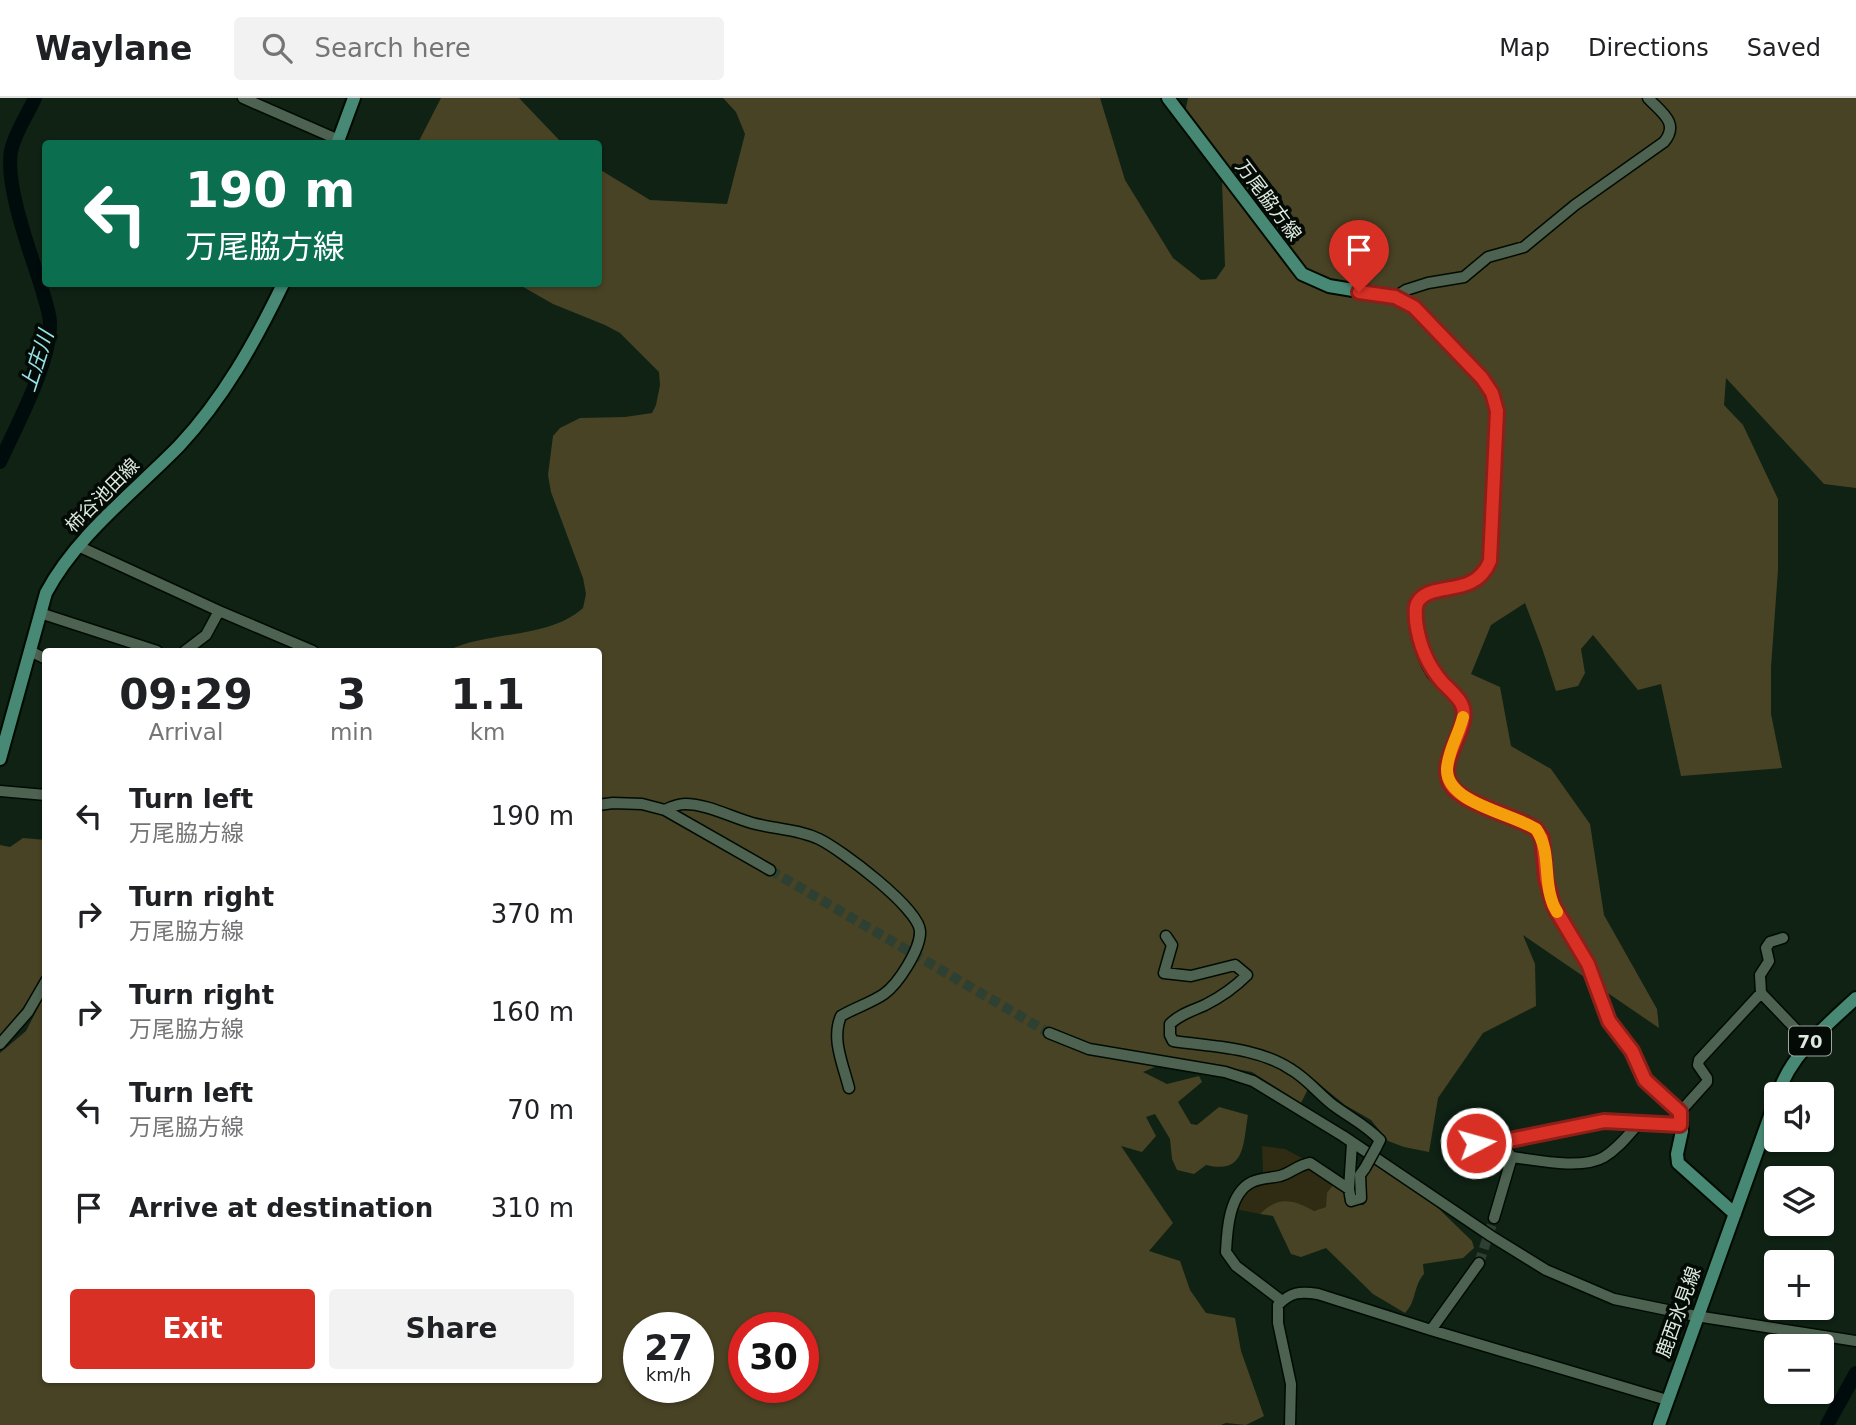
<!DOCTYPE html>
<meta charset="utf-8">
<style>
:root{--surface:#fff;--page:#f2f2f2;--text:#202124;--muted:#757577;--line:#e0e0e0;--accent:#d93025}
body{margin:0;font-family:"DejaVu Sans","Noto Sans JP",sans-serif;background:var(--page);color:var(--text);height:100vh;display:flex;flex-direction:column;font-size:26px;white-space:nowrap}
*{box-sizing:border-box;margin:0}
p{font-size:23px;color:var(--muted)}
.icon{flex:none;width:38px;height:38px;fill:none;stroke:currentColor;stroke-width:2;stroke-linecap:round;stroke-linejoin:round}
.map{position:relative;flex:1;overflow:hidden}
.panel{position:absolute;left:42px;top:550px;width:560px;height:735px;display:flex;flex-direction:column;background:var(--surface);border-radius:7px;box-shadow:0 2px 5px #0004}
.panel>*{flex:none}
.hud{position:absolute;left:42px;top:42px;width:560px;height:147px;border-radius:7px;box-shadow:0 2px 5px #0004;background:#0b6e4f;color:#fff;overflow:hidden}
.controls{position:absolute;left:1764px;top:984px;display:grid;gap:14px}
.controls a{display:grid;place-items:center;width:70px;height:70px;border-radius:7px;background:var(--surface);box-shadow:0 2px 5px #0004;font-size:35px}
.speed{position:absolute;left:623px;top:1214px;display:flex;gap:14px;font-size:35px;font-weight:700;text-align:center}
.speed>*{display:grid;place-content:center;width:91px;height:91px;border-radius:50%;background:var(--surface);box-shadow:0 2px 5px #0004;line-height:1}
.speed small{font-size:18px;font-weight:400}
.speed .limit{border:10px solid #d22;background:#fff;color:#111}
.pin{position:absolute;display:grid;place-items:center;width:60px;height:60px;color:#fff;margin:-72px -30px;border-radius:50% 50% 50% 0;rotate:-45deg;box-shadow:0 0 7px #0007}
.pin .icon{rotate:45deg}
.me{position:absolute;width:77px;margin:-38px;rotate:84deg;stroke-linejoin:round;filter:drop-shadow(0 0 5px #0008)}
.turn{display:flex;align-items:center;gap:24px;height:147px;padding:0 28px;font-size:32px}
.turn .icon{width:91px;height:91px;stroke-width:2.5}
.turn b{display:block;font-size:49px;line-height:60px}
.eta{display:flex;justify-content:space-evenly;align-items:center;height:119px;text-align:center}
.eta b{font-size:42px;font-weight:700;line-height:49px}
.action{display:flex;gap:14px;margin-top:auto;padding:14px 28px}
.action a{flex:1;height:80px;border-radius:7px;background:var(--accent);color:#fff;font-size:28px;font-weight:700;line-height:80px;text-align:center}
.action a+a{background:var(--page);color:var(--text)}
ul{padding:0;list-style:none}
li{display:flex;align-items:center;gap:21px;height:98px;padding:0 28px}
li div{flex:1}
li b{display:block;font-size:26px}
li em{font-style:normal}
header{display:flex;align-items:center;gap:42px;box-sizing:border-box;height:98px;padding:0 35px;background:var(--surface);border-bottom:2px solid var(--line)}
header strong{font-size:33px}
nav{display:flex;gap:38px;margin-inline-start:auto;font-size:24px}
.search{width:490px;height:63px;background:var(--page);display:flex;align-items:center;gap:18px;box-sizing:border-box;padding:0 24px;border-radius:7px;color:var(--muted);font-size:26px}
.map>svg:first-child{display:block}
.green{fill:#302b13}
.forest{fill:#494325;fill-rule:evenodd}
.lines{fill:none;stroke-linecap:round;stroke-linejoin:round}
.stream{stroke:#000b0c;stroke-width:2.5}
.river{stroke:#000b0c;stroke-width:14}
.minor-tunnel{stroke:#2e4032;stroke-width:10;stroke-dasharray:10 5;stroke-linecap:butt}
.minor-casing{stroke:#000b02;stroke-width:13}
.major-casing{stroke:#000b02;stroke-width:16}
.minor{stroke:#4d6251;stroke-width:10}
.major{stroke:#488976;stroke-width:12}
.minor-bridge-casing{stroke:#000b02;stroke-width:13;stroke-linecap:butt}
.minor-bridge{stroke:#4d6251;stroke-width:10}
.route-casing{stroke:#8d1f18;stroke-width:18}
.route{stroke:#d93025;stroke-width:12}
.slow{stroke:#f59e0b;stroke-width:12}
.labels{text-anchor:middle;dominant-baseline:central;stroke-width:7;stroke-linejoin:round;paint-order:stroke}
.shield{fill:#040a05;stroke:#9ba69d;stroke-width:2}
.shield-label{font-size:18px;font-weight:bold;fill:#dce9de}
.street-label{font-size:19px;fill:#dce9de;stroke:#040a05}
.water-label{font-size:21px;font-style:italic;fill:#96e4ea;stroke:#040a05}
</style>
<header>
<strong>Waylane</strong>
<div class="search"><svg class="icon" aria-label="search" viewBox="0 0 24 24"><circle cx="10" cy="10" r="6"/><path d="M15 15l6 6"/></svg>Search here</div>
<nav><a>Map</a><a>Directions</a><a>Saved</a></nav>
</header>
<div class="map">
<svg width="1856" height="1327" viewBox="0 0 1856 1327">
<rect width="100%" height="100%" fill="#0f2214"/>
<path class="green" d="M1262 1048 1285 1051 1340 1080 1333 1087 1326 1109 1314 1113C1297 1103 1274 1101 1260 1116L1235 1111 1256 1079 1263 1074Z"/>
<path class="forest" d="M441 0H519L562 45H418Z
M723 0H1100L1125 82 1173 160 1201 182 1216 181 1225 168 1222 83 1184 19 1188 0H1856V390L1824 386 1726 280 1724 307 1743 327 1778 401V472L1771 569V616L1782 670 1681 678 1661 586 1638 592 1593 537 1581 551 1585 575 1578 588 1556 593 1542 550 1525 505 1491 527 1471 576 1500 589 1511 648 1551 671 1590 726 1604 817 1657 911 1659 930 1523 837 1535 866 1536 908 1483 935 1438 1000 1429 1054 1404 1049 1388 1043 1371 1022 1345 1007 1313 981 1301 1005 1252 974 1176 960 1143 974 1167 986 1199 978 1202 984 1178 1004 1191 1026 1197 1027 1219 1009 1248 1017C1243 1045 1246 1077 1206 1067L1194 1076 1177 1072 1172 1061 1170 1041 1155 1016 1146 1019 1156 1038 1142 1054 1121 1048 1173 1125 1149 1153 1180 1163 1190 1192 1206 1215 1235 1220 1241 1253 1264 1318 1246 1327 1226 1325 1221 1327H0V955L26 933 45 896 46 1281H598V553H447C489 532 547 542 583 510L586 496 583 480 551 394 548 377 553 338 560 330 580 320 625 319 652 315 656 307 660 287 659 274 620 235 605 227 553 206 518 186H598L599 71 650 102 727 106 745 36 736 14ZM639 1230H698V1290H639ZM744 1230H803V1290H744Z
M23 740 46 742 45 871 31 899 0 940V747L10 749Z
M1372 1065 1437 1109 1472 1143 1474 1150 1463 1160 1423 1166 1424 1176C1413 1188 1417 1203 1405 1215L1373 1196 1326 1150 1301 1159 1291 1156 1273 1118 1260 1116C1278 1098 1293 1101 1314 1113L1326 1109 1327 1095 1333 1087 1342 1090 1352 1107H1364V1080Z"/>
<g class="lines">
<path class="stream" d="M1854 1279 1856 1280"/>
<path class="river" d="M0 364C17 326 51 265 50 224 49 212 44 199 41 188 30 153 5 88 11 53 15 34 27 18 35 0
M1827 1327 1856 1275"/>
<path class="minor-tunnel" d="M770 772 1049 935
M1479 1165 1494 1120"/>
<defs>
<path id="minor" d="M243 0 339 42
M1395 199 1406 192 1428 185 1464 179 1488 159 1524 149 1575 107 1664 44C1680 25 1661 14 1648 0
M78 448 219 513 313 553
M40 515 157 553
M30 553 46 561
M185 553 206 537 219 513
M0 693 46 697
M598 707 613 705 642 706 665 712 770 772
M665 712C671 709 678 706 685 706 707 706 731 719 752 725 774 731 798 731 819 741 840 751 919 810 920 833 921 851 898 886 884 896 871 905 854 910 841 918 831 941 843 966 849 990
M1166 838 1172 847 1164 875 1191 878 1235 867 1247 877C1235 889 1221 899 1205 907 1192 913 1180 916 1170 926V937L1173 943C1213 949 1258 949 1292 972 1307 981 1319 996 1333 1007 1349 1019 1366 1027 1380 1042L1376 1050
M1783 840 1770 844 1766 850 1769 863 1760 877 1761 895 1808 944
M1049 935 1089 951 1225 974 1253 983 1343 1038 1491 1138 1546 1172 1614 1201 1696 1218 1856 1243
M0 946 28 914 46 883
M1680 1014 1707 984V980L1698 967 1699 962 1761 895
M1500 1044 1512 1059C1536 1062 1582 1072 1604 1059 1619 1050 1629 1036 1640 1024
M1352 1045 1349 1091 1351 1103 1361 1100 1360 1077 1365 1070
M1476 1045 1500 1044 1604 1022 1680 1027
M1494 1120 1512 1059
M1282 1203 1236 1168 1226 1154C1227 1132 1229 1095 1252 1084 1260 1080 1271 1080 1280 1078 1291 1075 1298 1067 1310 1065L1349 1091
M1431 1232 1479 1165
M1290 1327 1291 1286 1278 1225V1207C1291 1194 1300 1193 1318 1196L1431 1232 1667 1302"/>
<path id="major" d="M1168 0 1302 176 1329 188 1395 199 1414 209 1482 280 1492 295 1497 313 1490 463C1474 500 1434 483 1419 503 1408 516 1424 561 1433 574 1441 585 1456 594 1462 606 1473 631 1433 662 1452 689 1464 705 1509 718 1528 726L1536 731 1542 740 1546 781 1553 808 1588 866 1609 923 1632 953 1645 982 1680 1014 1682 1033 1677 1056 1678 1065 1735 1116
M337 46 354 0
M0 661 46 495C76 438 134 394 179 348 223 301 255 244 283 186
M1778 996C1791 956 1826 928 1856 900
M1659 1327 1776 1001"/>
</defs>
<use href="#minor" class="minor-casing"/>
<use href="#major" class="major-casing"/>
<use href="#minor" class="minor"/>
<use href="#major" class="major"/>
<defs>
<path id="minor-bridge" d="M1365 1070 1376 1050"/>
</defs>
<use href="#minor-bridge" class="minor-bridge-casing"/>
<use href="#minor-bridge" class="minor-bridge"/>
</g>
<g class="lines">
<defs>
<path id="route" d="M1359 194 1395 199 1414 209 1482 280 1492 295 1497 313 1490 463C1475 500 1435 483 1419 502 1414 508 1416 515 1416 523 1419 547 1427 567 1443 585 1449 591 1457 598 1461 605 1474 629 1435 661 1451 687 1463 706 1515 718 1536 731L1542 740 1546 781 1553 807 1588 866 1609 923 1632 953 1645 982 1680 1014V1027L1604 1023 1500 1044 1476 1045"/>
</defs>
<use href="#route" class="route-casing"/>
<use href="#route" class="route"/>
<path class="slow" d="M1463 619C1459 636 1448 653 1447 671 1446 705 1511 715 1536 731 1553 755 1541 788 1557 814"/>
</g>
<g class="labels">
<rect class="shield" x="1789" y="928.5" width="42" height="29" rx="5"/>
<g class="shield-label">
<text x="1810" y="943">70</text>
</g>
<g class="street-label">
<text transform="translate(1269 102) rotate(53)">万尾脇方線</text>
<text transform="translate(102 397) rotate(-45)">柿谷池田線</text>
<text transform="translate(1678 1214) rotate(-70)">鹿西氷見線</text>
</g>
<g class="water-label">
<text transform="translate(37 263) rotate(-72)">上庄川</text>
</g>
</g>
</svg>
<div class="controls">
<a><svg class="icon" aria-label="sound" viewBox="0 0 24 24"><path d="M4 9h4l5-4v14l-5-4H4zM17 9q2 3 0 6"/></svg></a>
<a><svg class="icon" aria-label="layers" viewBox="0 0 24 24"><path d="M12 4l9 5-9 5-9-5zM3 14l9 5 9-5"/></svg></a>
<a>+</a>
<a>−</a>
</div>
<div class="speed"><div>27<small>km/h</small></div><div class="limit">30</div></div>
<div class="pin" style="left:1359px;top:194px;background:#d93025"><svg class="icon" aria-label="arrive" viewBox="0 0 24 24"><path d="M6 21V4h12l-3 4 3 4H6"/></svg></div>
<svg class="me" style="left:1476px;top:1045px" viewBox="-20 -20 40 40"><circle r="17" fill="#d93025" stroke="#fff" stroke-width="3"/><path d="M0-11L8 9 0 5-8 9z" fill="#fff"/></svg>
<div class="hud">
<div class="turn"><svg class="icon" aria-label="left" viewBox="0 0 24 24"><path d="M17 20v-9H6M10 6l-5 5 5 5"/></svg><div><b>190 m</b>万尾脇方線</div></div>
</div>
<section class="panel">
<div class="eta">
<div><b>09:29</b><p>Arrival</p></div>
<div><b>3</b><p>min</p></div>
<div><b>1.1</b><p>km</p></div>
</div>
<ul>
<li><svg class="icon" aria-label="left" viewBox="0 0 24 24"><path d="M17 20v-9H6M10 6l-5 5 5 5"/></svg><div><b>Turn left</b><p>万尾脇方線</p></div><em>190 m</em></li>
<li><svg class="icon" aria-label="right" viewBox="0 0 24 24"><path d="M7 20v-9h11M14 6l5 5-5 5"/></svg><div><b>Turn right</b><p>万尾脇方線</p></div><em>370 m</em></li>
<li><svg class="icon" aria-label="right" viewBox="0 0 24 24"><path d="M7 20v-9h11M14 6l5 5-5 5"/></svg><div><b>Turn right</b><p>万尾脇方線</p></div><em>160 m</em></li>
<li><svg class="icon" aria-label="left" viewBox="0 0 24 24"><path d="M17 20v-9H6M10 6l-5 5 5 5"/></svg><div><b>Turn left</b><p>万尾脇方線</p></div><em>70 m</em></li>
<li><svg class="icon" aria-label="arrive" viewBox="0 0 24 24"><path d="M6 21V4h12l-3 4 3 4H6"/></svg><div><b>Arrive at destination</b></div><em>310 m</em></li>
</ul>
<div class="action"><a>Exit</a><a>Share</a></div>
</section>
</div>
